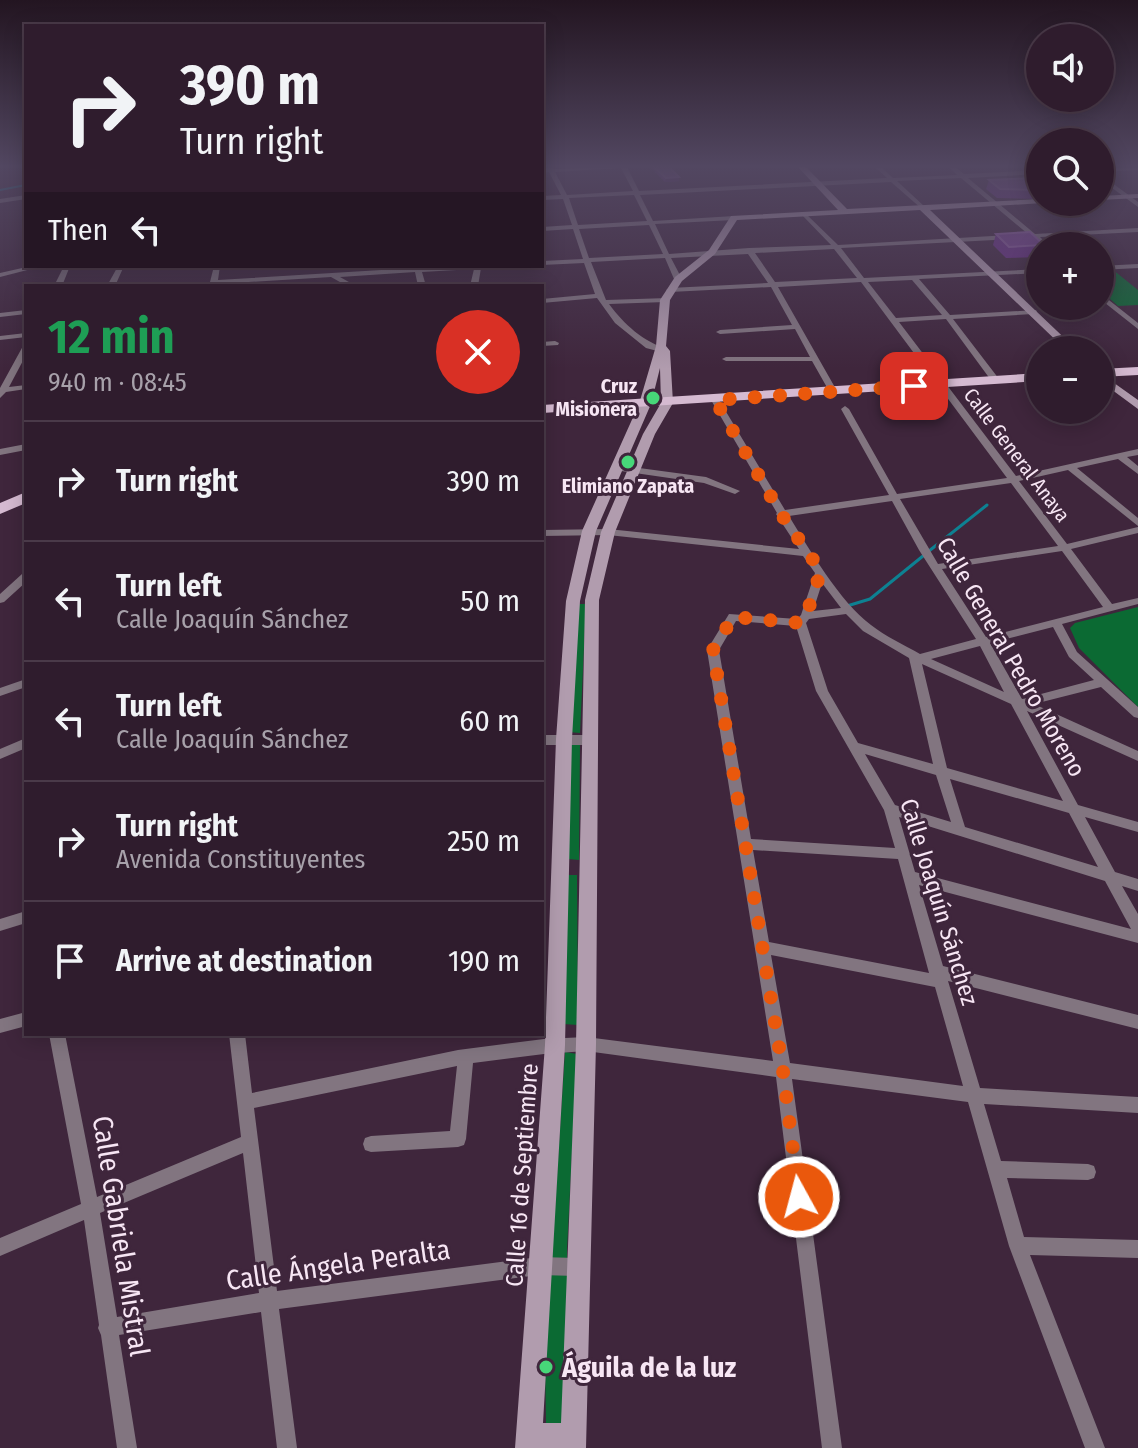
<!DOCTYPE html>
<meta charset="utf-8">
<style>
:root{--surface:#2f1c2d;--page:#3b2939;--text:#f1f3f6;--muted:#a7a1aa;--line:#4a3a49}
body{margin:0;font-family:"Fira Sans Condensed",sans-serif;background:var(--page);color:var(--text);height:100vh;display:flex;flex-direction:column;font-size:30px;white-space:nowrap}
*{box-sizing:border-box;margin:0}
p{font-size:26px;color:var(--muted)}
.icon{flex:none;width:44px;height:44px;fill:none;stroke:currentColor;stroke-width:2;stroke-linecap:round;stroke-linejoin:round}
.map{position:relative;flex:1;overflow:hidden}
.sheet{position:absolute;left:24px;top:284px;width:520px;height:752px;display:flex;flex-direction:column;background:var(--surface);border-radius:0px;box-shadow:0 4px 20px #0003,0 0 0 2px var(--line)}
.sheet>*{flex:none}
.top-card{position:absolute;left:24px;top:24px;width:520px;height:244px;border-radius:0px;box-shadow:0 4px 20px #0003,0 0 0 2px var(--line);background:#2f1c2d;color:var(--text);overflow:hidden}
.tools{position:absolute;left:1026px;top:24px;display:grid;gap:16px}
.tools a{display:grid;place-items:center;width:88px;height:88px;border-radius:50%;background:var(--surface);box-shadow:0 4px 20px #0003,0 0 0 2px var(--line);font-size:40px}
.pin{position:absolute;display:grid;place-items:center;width:68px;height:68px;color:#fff;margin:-34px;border-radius:16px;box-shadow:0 4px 12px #0006}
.me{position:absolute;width:88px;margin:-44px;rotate:353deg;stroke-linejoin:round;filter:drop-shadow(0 0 6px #0008)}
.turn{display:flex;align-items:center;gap:28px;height:168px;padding:0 24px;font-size:36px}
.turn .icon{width:104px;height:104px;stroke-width:2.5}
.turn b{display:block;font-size:56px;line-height:68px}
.then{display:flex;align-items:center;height:76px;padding:0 24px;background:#0003;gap:16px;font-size:30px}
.round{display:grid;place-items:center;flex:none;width:84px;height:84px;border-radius:42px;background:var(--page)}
.head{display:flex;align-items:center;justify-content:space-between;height:136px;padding:0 24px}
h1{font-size:48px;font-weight:700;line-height:60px;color:#1e9e55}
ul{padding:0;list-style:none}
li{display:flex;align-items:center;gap:24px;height:120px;padding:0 24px;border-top:2px solid var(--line)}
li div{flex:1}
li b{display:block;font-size:30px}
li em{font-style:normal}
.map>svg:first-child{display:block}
.green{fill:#0b6a33}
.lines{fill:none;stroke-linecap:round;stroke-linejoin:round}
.stream-far1{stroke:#0d8192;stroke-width:2}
.stream{stroke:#0d8192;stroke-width:3}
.street{fill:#827580;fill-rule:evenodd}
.secondary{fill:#b19cae;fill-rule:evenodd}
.primary{fill:#d5bad1;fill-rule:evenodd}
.wall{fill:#6a2e88}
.shaded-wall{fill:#522265}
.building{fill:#794294;stroke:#8d5ba3;stroke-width:2}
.route{stroke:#ea580c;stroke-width:14;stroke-dasharray:0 25.2}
.poi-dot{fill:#47d779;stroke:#3f263c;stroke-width:3}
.labels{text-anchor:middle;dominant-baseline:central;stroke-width:6;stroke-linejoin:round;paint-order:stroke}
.far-poi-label{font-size:20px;font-weight:bold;fill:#f7e6f4;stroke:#3f263c;text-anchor:end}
.far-street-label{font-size:20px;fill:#f7e6f4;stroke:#3f263c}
.street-label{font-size:24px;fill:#f7e6f4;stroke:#3f263c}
.near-street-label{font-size:28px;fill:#f7e6f4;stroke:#3f263c}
.near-poi-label{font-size:28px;font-weight:bold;fill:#f7e6f4;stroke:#3f263c;text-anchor:start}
</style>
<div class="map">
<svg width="1138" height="1448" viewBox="0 0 1138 1448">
<rect width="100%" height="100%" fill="#3f263c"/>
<path class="green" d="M1112 269 1138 290V305L1118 306 1100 290V270Z
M579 604H586L580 733 569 732Z
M1138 607V707L1079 648 1070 628 1075 623Z
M570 743H580L579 860 568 859Z
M568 875H577L578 1025 563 1024Z
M565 1052 577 1054 567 1249 570 1423H546L545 1362Z"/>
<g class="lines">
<path class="stream-far1" d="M0 190 26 185"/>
<path class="stream" d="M929 551 987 505
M847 606 870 599 923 556"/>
<path class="street" d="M546 167H552L553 169 627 167 639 191 887 178 875 167H881L893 178 957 175 949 167H955L964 174 1040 170V174L968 178 1035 234 1138 228V232L1040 237 1049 246H1042L1032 238 841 248 864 278 1040 269V273L919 279 950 315 1036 310 1037 312 1033 314 953 319 999 379V383H993L946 319 899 322 1016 476 1138 449V455L1127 457 1138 466V474L1118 459 1077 468 1138 518V526L1068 470 1019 481 1067 544 1138 527V533L1071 549 1112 604 1138 598V604L1062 624 1077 652 1138 707V718L1134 717 1101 687 1034 704 1138 751V761L1027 711 1078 805 1138 822V832L1085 817 1115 872 1138 879V891L1122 886 1138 914V943L919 885 943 966 1138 1015V1029L948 981 980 1088 1138 1097V1113L984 1104 1001 1161 1088 1164 1094 1166 1096 1172 1094 1178 1088 1180 1007 1178 1024 1237 1138 1240V1258L1030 1255 1105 1448H1085L1009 1246 968 1102 792 1079 842 1448H822L776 1077 586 1051 544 1054 473 1063 466 1139 464 1145 458 1147 371 1152 365 1150 363 1144 365 1138 371 1136 450 1131 457 1066 254 1108 277 1291 539 1257 577 1258 583 1261 586 1267 583 1273 577 1276 539 1275 279 1309 297 1448H277L261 1312 119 1335 137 1448H117L101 1335 98 1328 99 1325 84 1220 0 1256V1238L81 1204 49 1034H65L97 1197 241 1137 229 1034H245L252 1093 458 1050 544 1039 586 1037 773 1061 707 650 729 614 797 619 801 615 815 573 803 556 608 535 542 536V530L608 529 799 549 776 514 777 513 711 400 715 397 719 400 785 510 889 495 841 409 845 406 849 409 897 494 1007 478 861 282 778 287 837 391 833 393 829 391 812 361H726L722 359 726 357H810L795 329 720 334 716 332 720 330 792 325 771 287 670 292 666 290 670 288 768 283 748 254 671 258 682 279 678 281 674 279 665 258 591 262 606 300 668 298 669 300 665 302 609 304C624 324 643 342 668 349L669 351 665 353 646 348 615 323 597 298 542 303V299L595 294 584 263 542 265V261L583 259 573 229 542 231V227L572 225 563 199 542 200V196L561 195 549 172 542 173V169H547ZM621 168 633 191 567 195 555 172ZM961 178 1028 234 838 245 804 212 801 214 802 215 831 245 749 248 669 254 655 224 734 220 737 218 734 216 653 221 640 195 891 182 922 209 925 207 924 206 897 181ZM634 195 647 221 578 225 569 198ZM649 225 663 254 589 258 579 229ZM834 249 857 278 775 282 755 253ZM912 280 942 315 896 318 868 282ZM1011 483 1058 546 938 564 900 499ZM892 501 919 550 976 639 920 654C904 645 885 636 871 625 840 602 809 549 789 516ZM1062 551 1103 607 986 637 942 569ZM822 583 841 608 813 611ZM846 614 863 631 909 658 933 764 858 743 828 691 806 623 809 619ZM736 621 796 626 816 691 884 810 895 848 751 839 719 650ZM1053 627 1069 657 1094 680 1022 699 990 643ZM980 646 1004 692 931 659ZM922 664 1011 704 1063 801 947 768ZM865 754 936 775 951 822 895 805ZM950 779 1069 813 1098 867 965 827ZM899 817 1105 881 1131 929 915 872ZM753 850 898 859 929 973 769 942ZM771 955 935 987 963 1086 790 1063ZM243 1153 259 1293 117 1317 100 1213Z
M1138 167V170L1100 172V168Z
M1100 174 1138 202V207L1100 179Z
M26 195V199L0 203V199Z
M1138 264V268L1100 270V266Z
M31 266H43L0 277V273Z
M64 266H70L62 286H54Z
M118 266H124L115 286H107Z
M214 266H220L218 280 414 268V266H420L421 268 489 266 481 268 478 286H470L474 269 422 272 426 286H418L415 272 340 277 356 286H347L331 277 217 284V286H209Z
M1100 293 1138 323V329L1100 299Z
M26 310V314L0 317V313Z
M26 333V337L0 340V336Z
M555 341 559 343 558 345 542 346V342Z
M23 346H26V355L9 387 26 385V389L6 392 0 398V388Z
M26 444V450L0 455V449Z
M617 465 706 477 740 491 735 494 704 483 614 470 612 468Z
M26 573V582L4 602 0 603V594L22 574Z
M26 679V687L0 696V688Z
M542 735H588L592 737 594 740 592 743 588 745H542Z
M26 738V748L0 759V749Z
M26 911V923L0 931V919Z
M26 1012V1026L0 1033V1019Z"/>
<path class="secondary" d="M798 167H806L847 209 1040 199 1043 203 930 210 1077 350H1066L920 210 737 220 715 254 682 281 670 300 666 346 670 351 673 403 655 434 615 532 599 600 596 1044 586 1448H515L545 1045 556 739 566 601 582 531 639 404 656 346 660 300 675 277 709 250 731 216 838 210ZM660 368 661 403 643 434 601 532 585 600 576 1044 561 1423H543L565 1045 572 739 580 601 596 531 651 404Z
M1138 194V198L1100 200V196Z
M1100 373 1138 400V409L1100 381Z"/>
<path class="primary" d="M1138 367V375L1100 377V369Z
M1040 373V381L542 413V405Z
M26 492V503L0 514V503Z"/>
</g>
<path class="wall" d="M650 167H669L679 177V181L665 182Z
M989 180 1040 182V199L997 198 986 189Z
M996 234 1040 246V257L1006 258 993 245Z"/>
<path class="shaded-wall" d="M679 177V181L665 182 666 178Z"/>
<path class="building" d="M654 167H669L679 177 666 178Z
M1035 178 1040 182V190L1000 189 989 180Z
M1030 232 1044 245 1009 247 996 234Z"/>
<linearGradient id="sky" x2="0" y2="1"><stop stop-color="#231521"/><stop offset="0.45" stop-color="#524761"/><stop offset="1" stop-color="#524761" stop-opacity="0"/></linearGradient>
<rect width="1138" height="369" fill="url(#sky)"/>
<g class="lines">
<path class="route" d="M799 1197 783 1071 713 650 733 617 800 623 806 616 821 571 781 514 715 400 914 386"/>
</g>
<g class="poi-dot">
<circle cx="653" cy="398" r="8"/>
<circle cx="628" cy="462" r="8"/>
<circle cx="546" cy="1367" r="8"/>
</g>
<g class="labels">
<g class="far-poi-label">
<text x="637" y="386">Cruz<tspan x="637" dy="23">Misionera</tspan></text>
<text x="628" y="486" text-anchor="middle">Elimiano Zapata</text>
</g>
<g class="far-street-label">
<text transform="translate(1017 455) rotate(53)">Calle General Anaya</text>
</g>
<g class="street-label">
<text transform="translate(1011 657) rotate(60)">Calle General Pedro Moreno</text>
<text transform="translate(939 902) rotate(73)">Calle Joaquín Sánchez</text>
<text transform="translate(522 1175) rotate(-86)">Calle 16 de Septiembre</text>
</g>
<g class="near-street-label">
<text transform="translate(121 1236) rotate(81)">Calle Gabriela Mistral</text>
<text transform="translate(338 1265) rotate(-8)">Calle Ángela Peralta</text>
</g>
<g class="near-poi-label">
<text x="562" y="1367">Águila de la luz</text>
</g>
</g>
</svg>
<div class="tools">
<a><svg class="icon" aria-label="sound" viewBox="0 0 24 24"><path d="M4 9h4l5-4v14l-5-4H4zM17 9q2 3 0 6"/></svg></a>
<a><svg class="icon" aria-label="search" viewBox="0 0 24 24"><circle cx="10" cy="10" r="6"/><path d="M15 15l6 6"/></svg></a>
<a>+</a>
<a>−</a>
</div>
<div class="pin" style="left:914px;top:386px;background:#d93025"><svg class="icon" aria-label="arrive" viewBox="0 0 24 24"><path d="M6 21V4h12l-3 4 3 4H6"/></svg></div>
<svg class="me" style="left:799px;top:1197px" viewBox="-20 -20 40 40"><circle r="17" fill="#ea580c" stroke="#fff" stroke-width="3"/><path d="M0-11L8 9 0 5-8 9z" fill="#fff"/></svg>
<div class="top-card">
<div class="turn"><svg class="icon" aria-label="right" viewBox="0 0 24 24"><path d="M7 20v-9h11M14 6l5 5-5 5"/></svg><div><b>390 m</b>Turn right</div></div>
<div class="then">Then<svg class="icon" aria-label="left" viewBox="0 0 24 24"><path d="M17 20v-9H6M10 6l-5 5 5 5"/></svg></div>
</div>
<section class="sheet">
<div class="head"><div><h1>12 min</h1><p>940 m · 08:45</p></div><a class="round" style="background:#d93025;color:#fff"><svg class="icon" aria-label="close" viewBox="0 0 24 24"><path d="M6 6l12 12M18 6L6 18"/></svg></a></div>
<ul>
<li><svg class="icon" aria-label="right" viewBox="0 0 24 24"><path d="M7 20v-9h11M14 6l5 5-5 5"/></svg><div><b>Turn right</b></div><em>390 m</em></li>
<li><svg class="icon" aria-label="left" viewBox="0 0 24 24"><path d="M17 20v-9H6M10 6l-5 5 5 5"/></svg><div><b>Turn left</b><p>Calle Joaquín Sánchez</p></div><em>50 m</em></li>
<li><svg class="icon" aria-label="left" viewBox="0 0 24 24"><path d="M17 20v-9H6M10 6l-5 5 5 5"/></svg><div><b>Turn left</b><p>Calle Joaquín Sánchez</p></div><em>60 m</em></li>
<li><svg class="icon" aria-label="right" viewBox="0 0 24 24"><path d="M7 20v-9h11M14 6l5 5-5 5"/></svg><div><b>Turn right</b><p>Avenida Constituyentes</p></div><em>250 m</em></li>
<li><svg class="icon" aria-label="arrive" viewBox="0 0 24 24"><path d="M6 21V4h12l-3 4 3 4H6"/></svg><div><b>Arrive at destination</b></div><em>190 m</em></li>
</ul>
</section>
</div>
